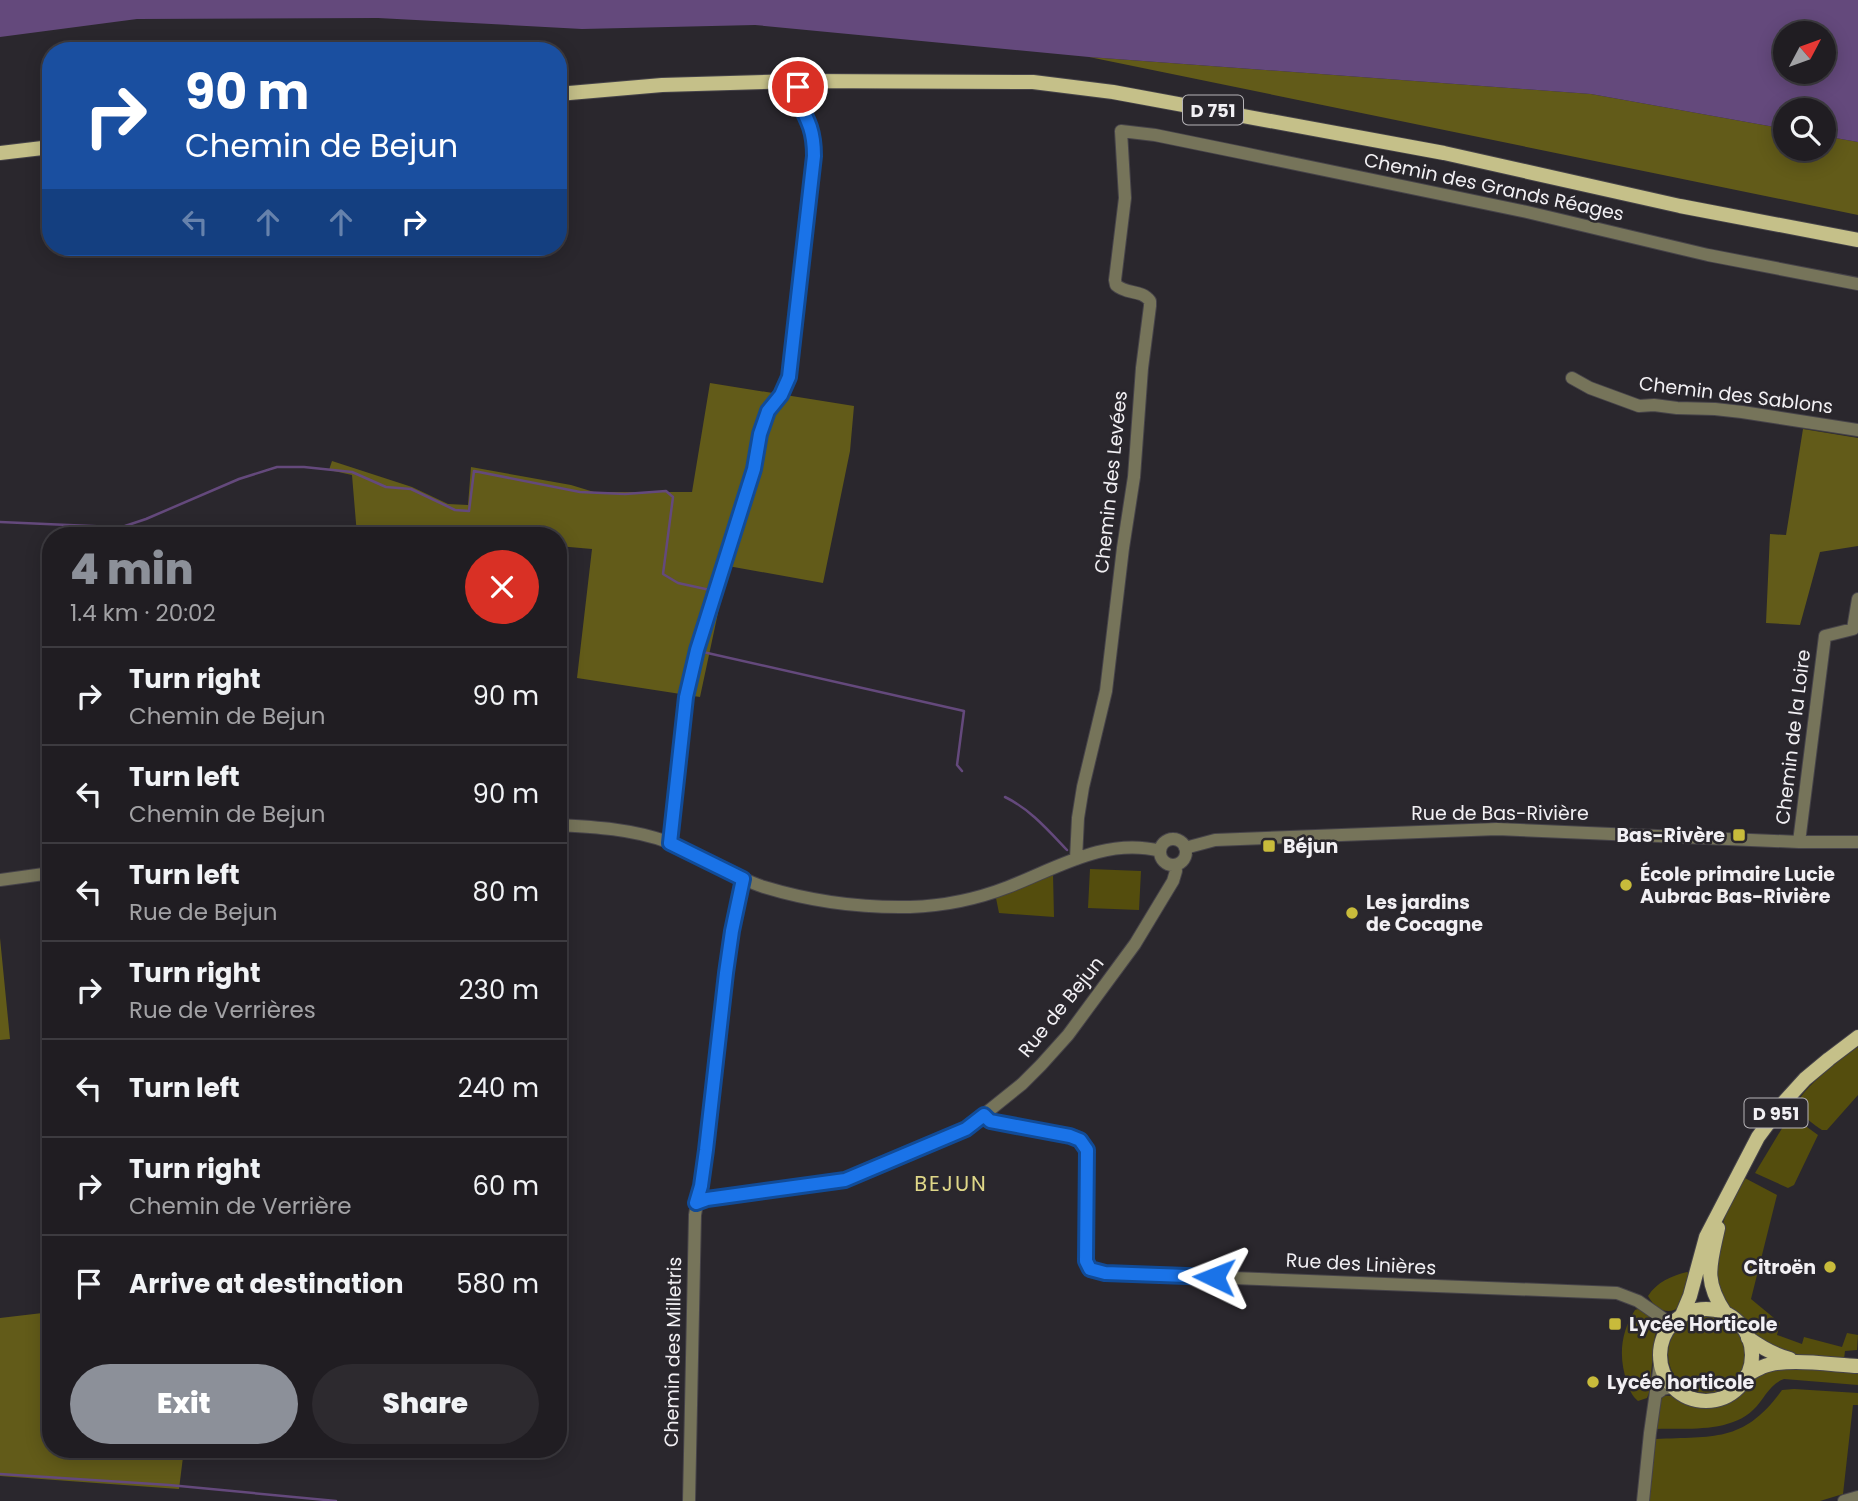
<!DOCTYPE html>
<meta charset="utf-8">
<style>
:root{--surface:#201d22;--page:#2d2a2f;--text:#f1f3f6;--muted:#a2a2a5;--line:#3d3b40;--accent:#8c9099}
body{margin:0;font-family:Poppins,sans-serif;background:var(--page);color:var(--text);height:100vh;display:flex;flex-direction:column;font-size:26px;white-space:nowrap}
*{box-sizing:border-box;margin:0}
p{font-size:23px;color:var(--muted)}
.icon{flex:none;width:38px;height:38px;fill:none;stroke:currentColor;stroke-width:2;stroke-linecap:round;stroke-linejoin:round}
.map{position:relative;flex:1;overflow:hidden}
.drawer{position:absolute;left:42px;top:527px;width:525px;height:931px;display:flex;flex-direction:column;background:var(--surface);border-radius:28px;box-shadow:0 4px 18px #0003,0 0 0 2px var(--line)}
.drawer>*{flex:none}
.guide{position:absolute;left:42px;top:42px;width:525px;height:214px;border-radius:28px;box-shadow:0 4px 18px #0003,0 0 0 2px var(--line);background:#1a4fa0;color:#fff;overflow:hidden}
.needle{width:46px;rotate:49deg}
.fabs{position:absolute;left:1773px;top:21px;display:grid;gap:14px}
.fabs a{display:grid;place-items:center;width:63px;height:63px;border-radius:50%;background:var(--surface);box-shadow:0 4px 18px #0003,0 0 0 2px var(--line);font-size:35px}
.pin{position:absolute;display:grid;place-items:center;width:60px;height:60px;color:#fff;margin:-30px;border:4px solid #fff;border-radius:50%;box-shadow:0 2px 7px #0007}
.me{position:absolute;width:77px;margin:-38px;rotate:272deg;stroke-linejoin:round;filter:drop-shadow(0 0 5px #0008)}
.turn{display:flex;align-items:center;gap:24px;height:147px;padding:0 28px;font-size:32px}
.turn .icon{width:91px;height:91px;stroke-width:2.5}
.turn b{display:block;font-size:49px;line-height:60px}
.lanes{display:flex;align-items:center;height:66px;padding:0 28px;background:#0003;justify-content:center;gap:35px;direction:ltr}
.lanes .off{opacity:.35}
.round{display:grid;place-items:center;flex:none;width:74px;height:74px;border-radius:37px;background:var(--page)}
.overview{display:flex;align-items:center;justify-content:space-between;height:119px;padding:0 28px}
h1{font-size:42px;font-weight:800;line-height:52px;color:var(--accent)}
.action{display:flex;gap:14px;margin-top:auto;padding:14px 28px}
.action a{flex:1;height:80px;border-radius:42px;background:var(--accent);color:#fff;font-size:28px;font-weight:800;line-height:80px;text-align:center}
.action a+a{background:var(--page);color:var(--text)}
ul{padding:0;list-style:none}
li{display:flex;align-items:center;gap:21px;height:98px;padding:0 28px;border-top:2px solid var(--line)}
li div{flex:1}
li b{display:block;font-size:26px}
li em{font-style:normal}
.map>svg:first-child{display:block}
.green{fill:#544d0d}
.forest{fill:#625b19}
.water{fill:#64497c;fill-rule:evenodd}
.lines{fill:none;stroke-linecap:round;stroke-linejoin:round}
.stream{stroke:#64497c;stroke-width:2.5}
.minor-casing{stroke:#464349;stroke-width:14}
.major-casing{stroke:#464349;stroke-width:16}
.minor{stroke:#76745a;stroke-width:12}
.major{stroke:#c5c089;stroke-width:14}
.route-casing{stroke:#114b97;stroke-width:18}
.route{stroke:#1a73e8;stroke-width:12}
.poi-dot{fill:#c8bb3b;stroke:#2a272d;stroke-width:2.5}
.labels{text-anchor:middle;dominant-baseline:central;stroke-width:5;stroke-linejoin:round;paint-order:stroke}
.shield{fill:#2a272d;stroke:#b6b4b8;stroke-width:2}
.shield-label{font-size:18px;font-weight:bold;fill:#f2f0f4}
.street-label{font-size:19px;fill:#f2f0f4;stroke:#2a272d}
.poi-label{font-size:19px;font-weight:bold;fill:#f2f0f4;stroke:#2a272d;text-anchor:start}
.neighbourhood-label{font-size:21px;letter-spacing:2px;fill:#dfd788;stroke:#2a272d}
</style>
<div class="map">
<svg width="1858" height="1501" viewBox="0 0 1858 1501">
<rect width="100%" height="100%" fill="#2a272d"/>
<path class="green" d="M1090 869 1141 871 1139 910 1088 908Z
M1053 874 1054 917 999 913 996 898Z
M1858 1047V1095L1827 1130H1822C1815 1125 1799 1115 1798 1106 1795 1093 1846 1055 1858 1047Z
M1787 1120 1800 1122 1818 1135 1794 1185 1788 1188 1755 1173Z
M1741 1176 1777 1195 1751 1299 1780 1323 1777 1335 1802 1344 1804 1337 1842 1347 1847 1333 1858 1335 1857 1350 1845 1351 1844 1359 1793 1356 1755 1339C1752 1329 1747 1318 1737 1312 1731 1309 1728 1309 1724 1303 1701 1268 1727 1211 1741 1176Z
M1687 1272 1692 1275 1681 1306C1668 1316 1656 1310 1648 1296 1657 1282 1671 1276 1687 1272Z
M1641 1308 1661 1324 1655 1335 1649 1393 1647 1398 1638 1401C1632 1396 1629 1389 1627 1382 1618 1356 1621 1332 1635 1310Z
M1668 1354a39 39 0 1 1 78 0a39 39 0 1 1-78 0Z
M1770 1368 1858 1371V1385L1784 1379C1769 1384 1764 1400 1753 1410 1729 1433 1686 1428 1655 1429L1660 1398C1673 1390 1692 1407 1709 1405 1721 1404 1735 1398 1744 1388 1746 1385 1747 1381 1750 1379 1754 1374 1764 1371 1770 1368Z
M1794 1389 1858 1393V1405H1853L1843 1494 1820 1501H1650L1649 1496 1656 1439C1714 1436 1744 1443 1782 1390Z"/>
<path class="forest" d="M1089 57 1591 94 1785 129V149H1824V136L1858 142V215Z
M710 383 854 406 850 451 823 583 728 566 700 697 577 678 592 549 558 546V536L357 535 352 475 329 470 332 461 412 487 448 504 468 505 471 467 571 485 594 492H692Z
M1803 429 1858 438V546L1820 552 1800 625 1766 623 1770 534 1786 535Z
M0 938 10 1039 0 1040Z
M51 1312V1449H184L179 1489 0 1476V1318Z"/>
<path class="water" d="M0 0H1858V142L1824 136V110H1785V129L1591 94 1089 57 755 25 582 29 378 18 137 19 0 37ZM1785 33H1824V72H1785Z"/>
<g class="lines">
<path class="stream" d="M0 522 114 527
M125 526 146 519 239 479 277 467H304L352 472 386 487 411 489 455 510 469 511 474 471 580 492 625 494 666 491 673 497 663 574 678 583 710 590
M703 652 964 711 957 765 962 771
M1005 797C1030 809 1048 830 1067 850
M0 1474 169 1485 336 1501"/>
<defs>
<path id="minor" d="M1572 378 1590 388 1639 406 1654 405 1677 408 1715 409 1742 412 1858 430
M558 825C596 827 632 829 668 842 701 855 730 876 764 887 810 901 862 908 910 907 944 906 977 899 1008 887 1057 868 1106 837 1160 851
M1160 852a13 13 0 1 1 26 0a13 13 0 1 1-26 0Z
M1799 842 1825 636 1853 629 1858 599
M670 843 686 697 697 651 754 469 760 434 768 411 781 395 789 377 814 156 813 142 809 126 798 102V81
M1185 848 1215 840 1497 829 1799 842H1858
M1076 859 1078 818 1083 787 1106 691 1123 548 1134 477 1142 368 1150 306V301C1141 289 1127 295 1116 285L1115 280 1125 198 1121 131 1155 135 1243 153 1527 212 1708 255 1858 284
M0 880 51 873
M984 1115 990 1120 1071 1136C1084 1142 1087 1148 1088 1162L1086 1261 1090 1269 1105 1273 1617 1293 1638 1301 1671 1324
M696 1203 707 1199 845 1180 966 1129 1022 1084 1041 1065 1068 1035 1135 944 1173 881 1176 871 1175 865
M1656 1394 1663 1389 1672 1387
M689 1501 695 1215 706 1150 732 931 743 879
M1643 1501 1650 1433 1660 1364
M1844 1501 1858 1497"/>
<path id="major" d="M558 94 662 85 798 81 1033 82 1113 92 1444 153 1680 206 1858 240
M0 153 51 147
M1718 1228C1710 1265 1703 1280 1725 1313
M1660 1355a46 46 0 1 1 92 0a46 46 0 1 1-92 0Z
M1682 1315 1690 1296 1706 1237 1758 1137 1785 1101 1805 1079 1829 1059 1858 1037
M1748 1338C1762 1348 1774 1355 1790 1359
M1747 1375C1752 1372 1757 1369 1762 1367 1784 1357 1833 1365 1858 1366"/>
</defs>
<use href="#minor" class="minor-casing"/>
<use href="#major" class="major-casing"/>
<use href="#minor" class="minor"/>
<use href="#major" class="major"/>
</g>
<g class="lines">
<defs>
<path id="route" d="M798 87C798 106 804 110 810 127 813 136 814 146 814 156L789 377 781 395 768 411 760 434 754 469 697 650 686 697 670 843 743 879 732 931 726 973 706 1150 701 1186 696 1203 707 1199 845 1180 966 1129 984 1115 990 1121 1070 1136 1080 1140 1087 1150 1086 1261 1090 1269 1105 1273 1214 1277"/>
</defs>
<use href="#route" class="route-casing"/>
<use href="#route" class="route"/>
</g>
<g class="poi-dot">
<rect x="1732" y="828" width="14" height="14" rx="3.5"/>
<rect x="1262" y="839" width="14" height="14" rx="3.5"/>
<circle cx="1626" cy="885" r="7"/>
<circle cx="1352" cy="913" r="7"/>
<circle cx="1830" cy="1267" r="7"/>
<rect x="1608" y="1317" width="14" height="14" rx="3.5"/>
<circle cx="1593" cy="1382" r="7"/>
</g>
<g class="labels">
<g class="shield">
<rect x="1183" y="95.5" width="60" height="29" rx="5"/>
<rect x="1744.5" y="1098.5" width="63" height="29" rx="5"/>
</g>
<g class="shield-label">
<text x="1213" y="110">D 751</text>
<text x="1776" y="1113">D 951</text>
</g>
<g class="street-label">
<text transform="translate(1494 187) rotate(12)">Chemin des Grands Réages</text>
<text transform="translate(1736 395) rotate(7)">Chemin des Sablons</text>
<text transform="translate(1111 482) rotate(-84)">Chemin des Levées</text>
<text transform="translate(1793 737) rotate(-83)">Chemin de la Loire</text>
<text x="1500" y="813">Rue de Bas-Rivière</text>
<text transform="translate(1061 1007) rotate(-51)">Rue de Bejun</text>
<text transform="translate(1361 1264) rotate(3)">Rue des Linières</text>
<text transform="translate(673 1352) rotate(-89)">Chemin des Milletris</text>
</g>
<g class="poi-label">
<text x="1725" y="835" text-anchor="end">Bas-Rivère</text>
<text x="1283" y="846">Béjun</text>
<text x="1640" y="874">École primaire Lucie<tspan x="1640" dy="22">Aubrac Bas-Rivière</tspan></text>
<text x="1366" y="902">Les jardins<tspan x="1366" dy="22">de Cocagne</tspan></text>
<text x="1816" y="1267" text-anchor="end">Citroën</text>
<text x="1629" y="1324">Lycée Horticole</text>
<text x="1607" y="1382">Lycée horticole</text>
</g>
<g class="neighbourhood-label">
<text x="951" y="1183">BEJUN</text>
</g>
</g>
</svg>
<div class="fabs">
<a><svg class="needle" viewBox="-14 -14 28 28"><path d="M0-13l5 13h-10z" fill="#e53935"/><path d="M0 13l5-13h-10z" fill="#a2a2a5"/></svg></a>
<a><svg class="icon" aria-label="search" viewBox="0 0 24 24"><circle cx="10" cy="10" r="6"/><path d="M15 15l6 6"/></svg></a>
</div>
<div class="pin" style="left:798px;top:87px;background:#d93025"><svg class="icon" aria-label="arrive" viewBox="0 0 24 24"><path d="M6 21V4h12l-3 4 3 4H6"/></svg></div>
<svg class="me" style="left:1214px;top:1277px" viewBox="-20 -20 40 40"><path d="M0-17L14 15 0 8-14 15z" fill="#1a73e8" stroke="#fff" stroke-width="4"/></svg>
<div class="guide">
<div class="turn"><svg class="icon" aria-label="right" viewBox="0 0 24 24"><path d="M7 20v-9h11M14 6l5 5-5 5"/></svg><div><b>90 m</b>Chemin de Bejun</div></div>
<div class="lanes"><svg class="icon off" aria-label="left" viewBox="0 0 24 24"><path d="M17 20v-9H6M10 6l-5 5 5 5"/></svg><svg class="icon off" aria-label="ahead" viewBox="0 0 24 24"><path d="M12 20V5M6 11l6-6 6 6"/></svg><svg class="icon off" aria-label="ahead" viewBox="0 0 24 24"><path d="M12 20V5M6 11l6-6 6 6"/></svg><svg class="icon" aria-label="right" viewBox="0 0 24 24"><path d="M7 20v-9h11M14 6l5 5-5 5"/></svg></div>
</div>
<section class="drawer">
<div class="overview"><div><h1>4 min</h1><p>1.4 km · 20:02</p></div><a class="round" style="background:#d93025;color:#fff"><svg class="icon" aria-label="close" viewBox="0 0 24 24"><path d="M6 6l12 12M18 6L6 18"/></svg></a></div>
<ul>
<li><svg class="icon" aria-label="right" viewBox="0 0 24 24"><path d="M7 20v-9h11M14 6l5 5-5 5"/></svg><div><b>Turn right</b><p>Chemin de Bejun</p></div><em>90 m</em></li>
<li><svg class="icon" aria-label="left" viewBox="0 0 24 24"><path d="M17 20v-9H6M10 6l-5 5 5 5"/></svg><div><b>Turn left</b><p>Chemin de Bejun</p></div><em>90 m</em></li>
<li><svg class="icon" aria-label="left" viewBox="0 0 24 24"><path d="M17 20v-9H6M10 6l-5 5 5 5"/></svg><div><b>Turn left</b><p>Rue de Bejun</p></div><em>80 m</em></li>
<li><svg class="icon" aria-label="right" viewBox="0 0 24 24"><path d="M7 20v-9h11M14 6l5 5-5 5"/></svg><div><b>Turn right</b><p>Rue de Verrières</p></div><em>230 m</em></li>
<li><svg class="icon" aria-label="left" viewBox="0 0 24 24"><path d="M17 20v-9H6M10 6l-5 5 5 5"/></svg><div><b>Turn left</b></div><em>240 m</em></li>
<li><svg class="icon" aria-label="right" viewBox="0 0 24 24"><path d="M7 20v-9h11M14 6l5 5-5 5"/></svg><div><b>Turn right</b><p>Chemin de Verrière</p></div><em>60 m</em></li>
<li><svg class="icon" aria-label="arrive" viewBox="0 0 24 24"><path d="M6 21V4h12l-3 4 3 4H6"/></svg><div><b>Arrive at destination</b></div><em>580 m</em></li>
</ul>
<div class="action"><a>Exit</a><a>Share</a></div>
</section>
</div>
